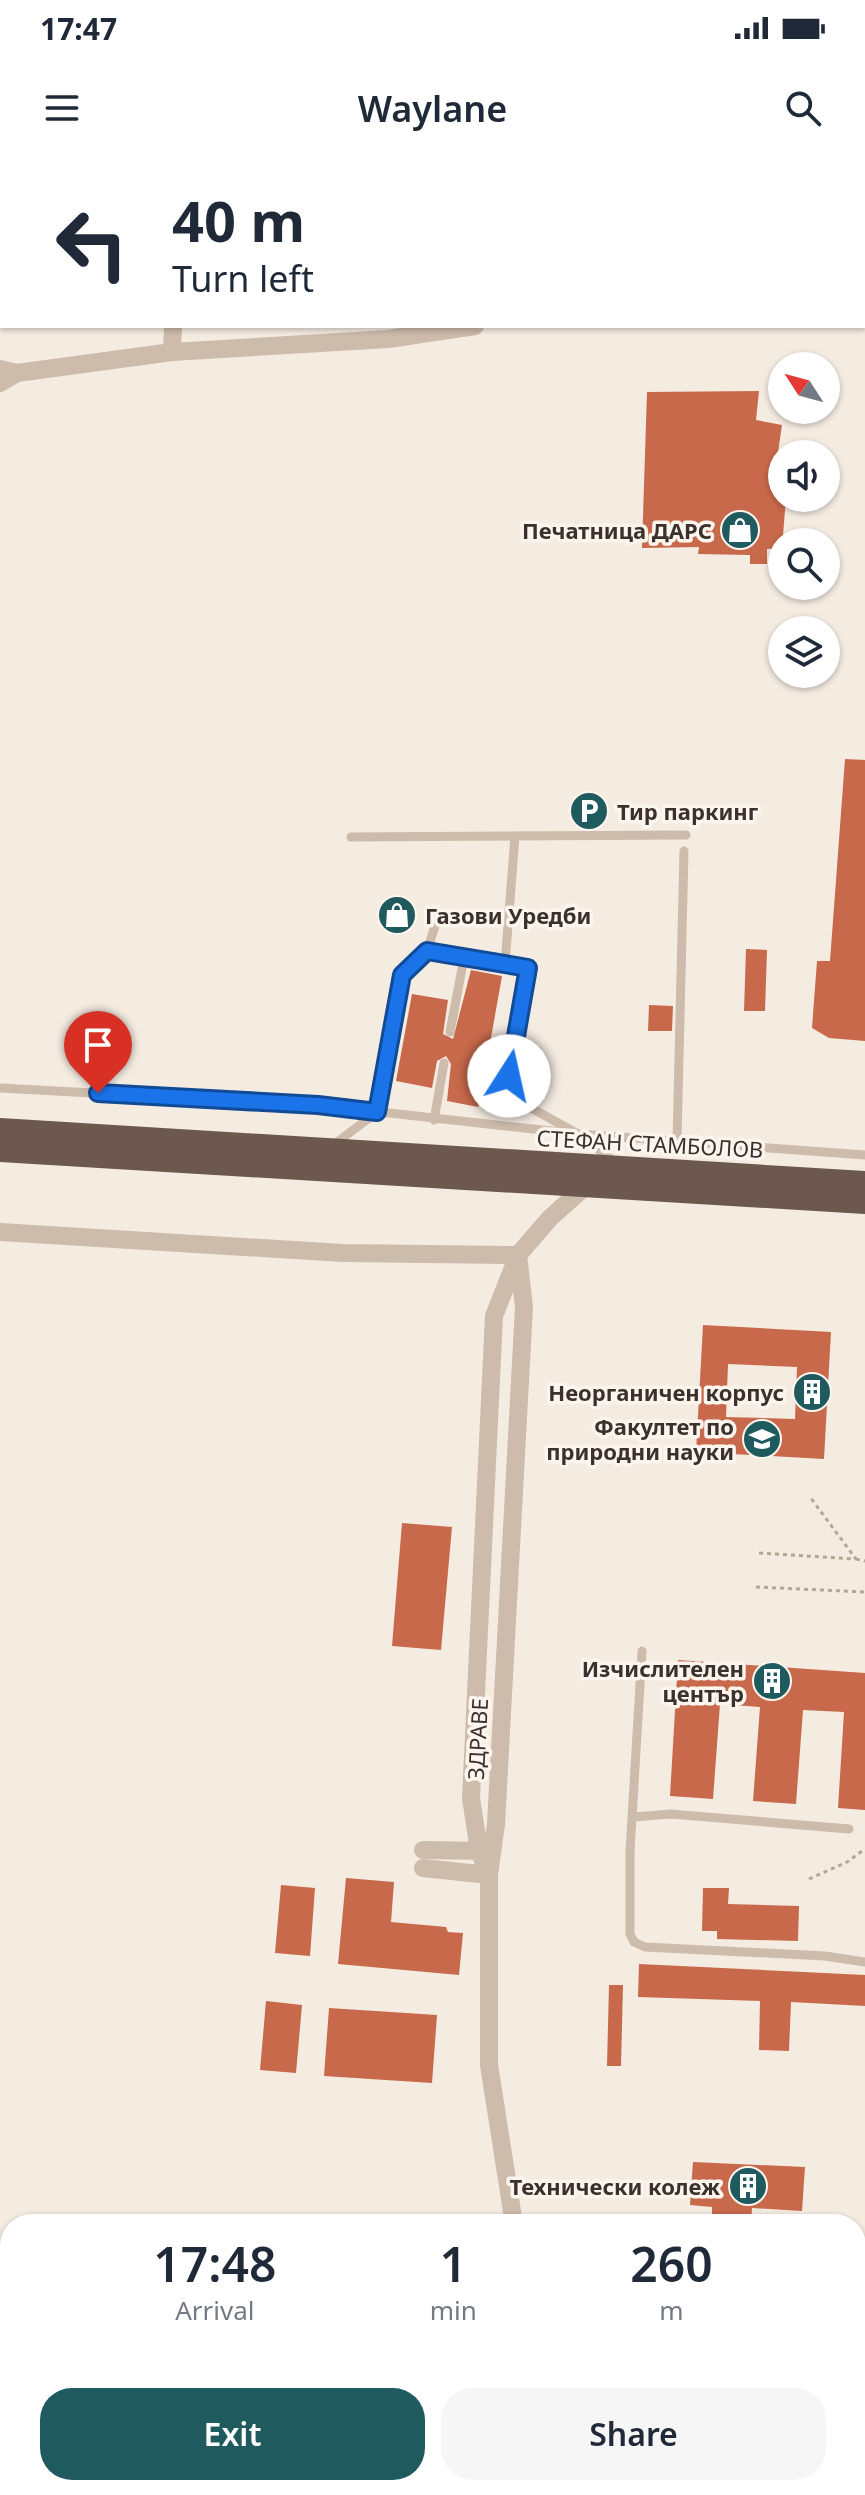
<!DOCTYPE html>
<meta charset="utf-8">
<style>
:root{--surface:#fff;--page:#f6f6f7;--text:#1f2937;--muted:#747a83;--accent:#1f5a5e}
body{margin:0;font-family:"Noto Sans",sans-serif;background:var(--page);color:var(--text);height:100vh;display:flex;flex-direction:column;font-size:30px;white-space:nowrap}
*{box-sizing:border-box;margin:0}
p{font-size:26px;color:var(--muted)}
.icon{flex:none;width:44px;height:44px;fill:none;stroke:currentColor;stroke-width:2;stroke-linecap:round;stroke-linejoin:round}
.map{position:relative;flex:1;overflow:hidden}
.sheet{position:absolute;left:0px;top:2054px;width:866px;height:282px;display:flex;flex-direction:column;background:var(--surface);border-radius:32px 32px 0 0;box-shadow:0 2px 6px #0004}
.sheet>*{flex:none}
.top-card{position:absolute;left:0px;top:0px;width:866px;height:168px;box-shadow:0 2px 6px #0004;background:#fff;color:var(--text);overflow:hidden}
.needle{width:52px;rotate:306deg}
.tools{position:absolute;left:768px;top:192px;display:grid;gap:16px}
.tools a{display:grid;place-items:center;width:72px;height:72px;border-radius:50%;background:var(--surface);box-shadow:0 2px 6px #0004;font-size:40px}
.pin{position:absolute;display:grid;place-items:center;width:68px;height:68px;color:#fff;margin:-82px -34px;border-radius:50% 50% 50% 0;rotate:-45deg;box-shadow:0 0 8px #0007}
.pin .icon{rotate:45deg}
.me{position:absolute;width:88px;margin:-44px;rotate:10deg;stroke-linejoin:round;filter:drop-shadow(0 0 6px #0008)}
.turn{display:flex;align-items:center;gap:28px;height:168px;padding:0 40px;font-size:36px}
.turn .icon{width:104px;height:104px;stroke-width:2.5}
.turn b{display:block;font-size:56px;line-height:68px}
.eta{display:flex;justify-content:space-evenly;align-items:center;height:136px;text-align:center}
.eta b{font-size:48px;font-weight:600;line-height:56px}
.primary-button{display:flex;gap:16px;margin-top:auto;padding:16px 40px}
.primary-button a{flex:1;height:92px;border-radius:32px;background:var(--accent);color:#fff;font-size:32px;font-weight:600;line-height:92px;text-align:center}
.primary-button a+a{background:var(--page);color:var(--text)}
.status{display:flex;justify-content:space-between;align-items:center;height:56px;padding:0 40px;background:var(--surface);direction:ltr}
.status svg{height:22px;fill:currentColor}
header{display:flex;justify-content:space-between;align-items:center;height:104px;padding:0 40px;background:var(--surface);font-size:36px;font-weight:600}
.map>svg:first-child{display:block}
.building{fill:#c8694b;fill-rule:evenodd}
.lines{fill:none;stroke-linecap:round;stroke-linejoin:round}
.path{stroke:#b9a596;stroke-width:3;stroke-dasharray:4 4;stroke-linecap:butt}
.service{stroke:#cdbbac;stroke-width:9}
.minor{stroke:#cdbbac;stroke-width:18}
.trunk{stroke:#6c584f;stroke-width:22}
.route-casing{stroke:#114b97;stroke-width:20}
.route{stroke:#1a73e8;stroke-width:14}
.labels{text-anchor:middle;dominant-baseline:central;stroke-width:7;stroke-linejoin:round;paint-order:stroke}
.poi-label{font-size:22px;font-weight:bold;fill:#3b302b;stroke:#fbf5ee;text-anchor:end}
.street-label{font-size:22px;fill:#3b302b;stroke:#fbf5ee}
</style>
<div class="status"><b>17:47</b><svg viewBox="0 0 49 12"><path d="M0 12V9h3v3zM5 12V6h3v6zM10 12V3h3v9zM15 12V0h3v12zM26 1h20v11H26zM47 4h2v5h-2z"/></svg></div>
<header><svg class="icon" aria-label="menu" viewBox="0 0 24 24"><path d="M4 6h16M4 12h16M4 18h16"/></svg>Waylane<svg class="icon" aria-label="search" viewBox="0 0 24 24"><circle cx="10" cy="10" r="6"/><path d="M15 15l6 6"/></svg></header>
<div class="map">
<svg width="865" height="2335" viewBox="0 0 865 2335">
<rect width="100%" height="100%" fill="#f4ebe1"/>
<path class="building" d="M759 231 756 260 782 265 776 306H782V338H786L782 388 767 389V404H750V395L698 394 699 387 642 388 647 232Z
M845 599 865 600V881L829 878 812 868 817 801H830Z
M389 737 410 741 404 774 383 770Z
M746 789 767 790 765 851H744Z
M471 810 502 816 483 923 474 928 480 937 478 947 447 941 451 904 446 896 437 901 432 928 396 921 412 834 448 840 443 874 453 879Z
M649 845 673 846 672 871H648Z
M703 1165 831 1172 824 1299 696 1292ZM728 1204 797 1207 795 1259 726 1257Z
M402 1363 452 1367 441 1490 392 1486Z
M678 1500 865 1513V1650L838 1648 844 1552 803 1550 796 1644 753 1641 760 1547 720 1544 713 1639 670 1636Z
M346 1718 394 1722 391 1762 446 1767 448 1772 463 1773 459 1815 338 1804Z
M281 1725 315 1728 310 1796 275 1793Z
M703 1728H729L728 1744 799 1746 798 1781 717 1779V1771H702Z
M639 1804 865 1815V1846L791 1842 789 1891 759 1890 760 1841 638 1837Z
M609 1825H623L621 1906H607Z
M266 1841 302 1845 296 1913 260 1910Z
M329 1848 437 1855 432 1923 324 1916Z
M693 2002 805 2007 802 2051 752 2048 751 2064H712V2047L690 2045Z"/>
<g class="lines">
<path class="path" d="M759 1393 856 1399 810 1337
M856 1399 865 1401
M756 1427 865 1432
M809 1719 847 1702 865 1689"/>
<path class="service" d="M351 677 686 675
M427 791 435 766 446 756 509 763
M505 804 515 676
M450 872 464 798
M0 928 318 945 578 974 865 995
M481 930 506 934
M434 960 444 903
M677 981 684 691
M332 986 377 952 402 815 427 791 528 808 506 934 578 974 615 1002
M642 1491 630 1691V1774L634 1782 645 1787 825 1796 865 1802
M634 1657 671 1654 849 1669
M743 2335 749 2326"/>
<path class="minor" d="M182 2V0
M864 90 865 89
M172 192 173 166
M0 209 17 213 0 223
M17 213 172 192 388 179 475 166
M0 1072 343 1093 518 1095
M423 1690 489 1691
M423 1708 489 1715
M488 1712 479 1691 471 1638 494 1156 518 1095 550 1058 587 1025
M514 2064 489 1905V1715L496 1664 524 1147 518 1095
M856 2301 865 2300
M557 2326 558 2335
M655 2335 674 2326"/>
<path class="trunk" d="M0 969 865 1022
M0 991 865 1043"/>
</g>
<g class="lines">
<defs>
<path id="route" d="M98 933 318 945 377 952 402 815 427 791 528 808 509 916"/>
</defs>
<use href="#route" class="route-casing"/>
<use href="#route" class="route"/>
</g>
<defs>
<symbol id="shop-disc" viewBox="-11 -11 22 22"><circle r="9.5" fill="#1f5a5e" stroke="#fbf5ee"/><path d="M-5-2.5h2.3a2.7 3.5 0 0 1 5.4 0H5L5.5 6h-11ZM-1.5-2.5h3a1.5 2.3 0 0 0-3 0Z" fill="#fff"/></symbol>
<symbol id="parking-disc" viewBox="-11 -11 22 22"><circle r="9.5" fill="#1f5a5e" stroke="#fbf5ee"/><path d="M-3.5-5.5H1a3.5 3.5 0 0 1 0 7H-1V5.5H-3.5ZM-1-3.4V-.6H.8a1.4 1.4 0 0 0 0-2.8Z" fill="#fff"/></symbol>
<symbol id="building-disc" viewBox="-11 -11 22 22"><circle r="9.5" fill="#1f5a5e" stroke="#fbf5ee"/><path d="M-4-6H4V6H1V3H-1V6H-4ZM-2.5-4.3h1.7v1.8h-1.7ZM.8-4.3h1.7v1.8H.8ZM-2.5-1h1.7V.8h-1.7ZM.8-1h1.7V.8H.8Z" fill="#fff"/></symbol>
<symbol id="university-disc" viewBox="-11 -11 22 22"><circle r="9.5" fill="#1f5a5e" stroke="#fbf5ee"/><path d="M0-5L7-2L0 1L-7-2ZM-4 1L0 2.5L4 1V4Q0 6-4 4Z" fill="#fff"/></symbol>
</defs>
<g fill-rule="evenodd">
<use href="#shop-disc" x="718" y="348" width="44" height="44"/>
<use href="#parking-disc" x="567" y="629" width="44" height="44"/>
<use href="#shop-disc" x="375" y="733" width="44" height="44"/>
<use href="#building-disc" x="790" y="1210" width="44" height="44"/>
<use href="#university-disc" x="740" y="1257" width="44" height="44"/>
<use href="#building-disc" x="750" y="1499" width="44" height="44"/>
<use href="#building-disc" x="726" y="2004" width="44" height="44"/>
</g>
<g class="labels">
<g class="poi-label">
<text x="712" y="370">Печатница ДАРС</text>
<text x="617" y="651" text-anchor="start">Тир паркинг</text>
<text x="425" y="755" text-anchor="start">Газови Уредби</text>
<text x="784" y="1232">Неорганичен корпус</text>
<text x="734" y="1266">Факултет по<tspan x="734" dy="25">природни науки</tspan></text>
<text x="744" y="1508">Изчислителен<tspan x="744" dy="25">център</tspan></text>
<text x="720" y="2026">Технически колеж</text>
</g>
<g class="street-label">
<text transform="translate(650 983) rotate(3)">СТЕФАН СТАМБОЛОВ</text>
<text transform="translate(477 1579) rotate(-87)">ЗДРАВЕ</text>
</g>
</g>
</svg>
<div class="tools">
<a><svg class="needle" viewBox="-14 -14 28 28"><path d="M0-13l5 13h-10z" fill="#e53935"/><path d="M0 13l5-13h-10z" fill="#747a83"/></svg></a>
<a><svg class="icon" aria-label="sound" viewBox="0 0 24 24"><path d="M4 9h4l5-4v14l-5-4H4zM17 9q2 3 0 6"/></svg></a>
<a><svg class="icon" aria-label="search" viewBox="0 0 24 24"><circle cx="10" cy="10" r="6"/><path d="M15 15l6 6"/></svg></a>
<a><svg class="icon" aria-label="layers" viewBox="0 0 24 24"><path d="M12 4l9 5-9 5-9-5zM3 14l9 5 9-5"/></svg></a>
</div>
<div class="pin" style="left:98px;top:933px;background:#d93025"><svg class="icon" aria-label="arrive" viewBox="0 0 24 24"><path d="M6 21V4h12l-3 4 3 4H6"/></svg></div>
<svg class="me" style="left:509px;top:916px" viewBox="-20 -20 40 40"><circle r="19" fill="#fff"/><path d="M0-13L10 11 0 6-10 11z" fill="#1a73e8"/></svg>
<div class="top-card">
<div class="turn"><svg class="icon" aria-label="left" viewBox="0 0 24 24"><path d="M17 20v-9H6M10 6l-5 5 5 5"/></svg><div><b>40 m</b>Turn left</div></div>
</div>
<section class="sheet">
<div class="eta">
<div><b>17:48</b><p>Arrival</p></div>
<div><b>1</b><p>min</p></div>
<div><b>260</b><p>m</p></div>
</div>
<div class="primary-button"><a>Exit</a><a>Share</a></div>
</section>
</div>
